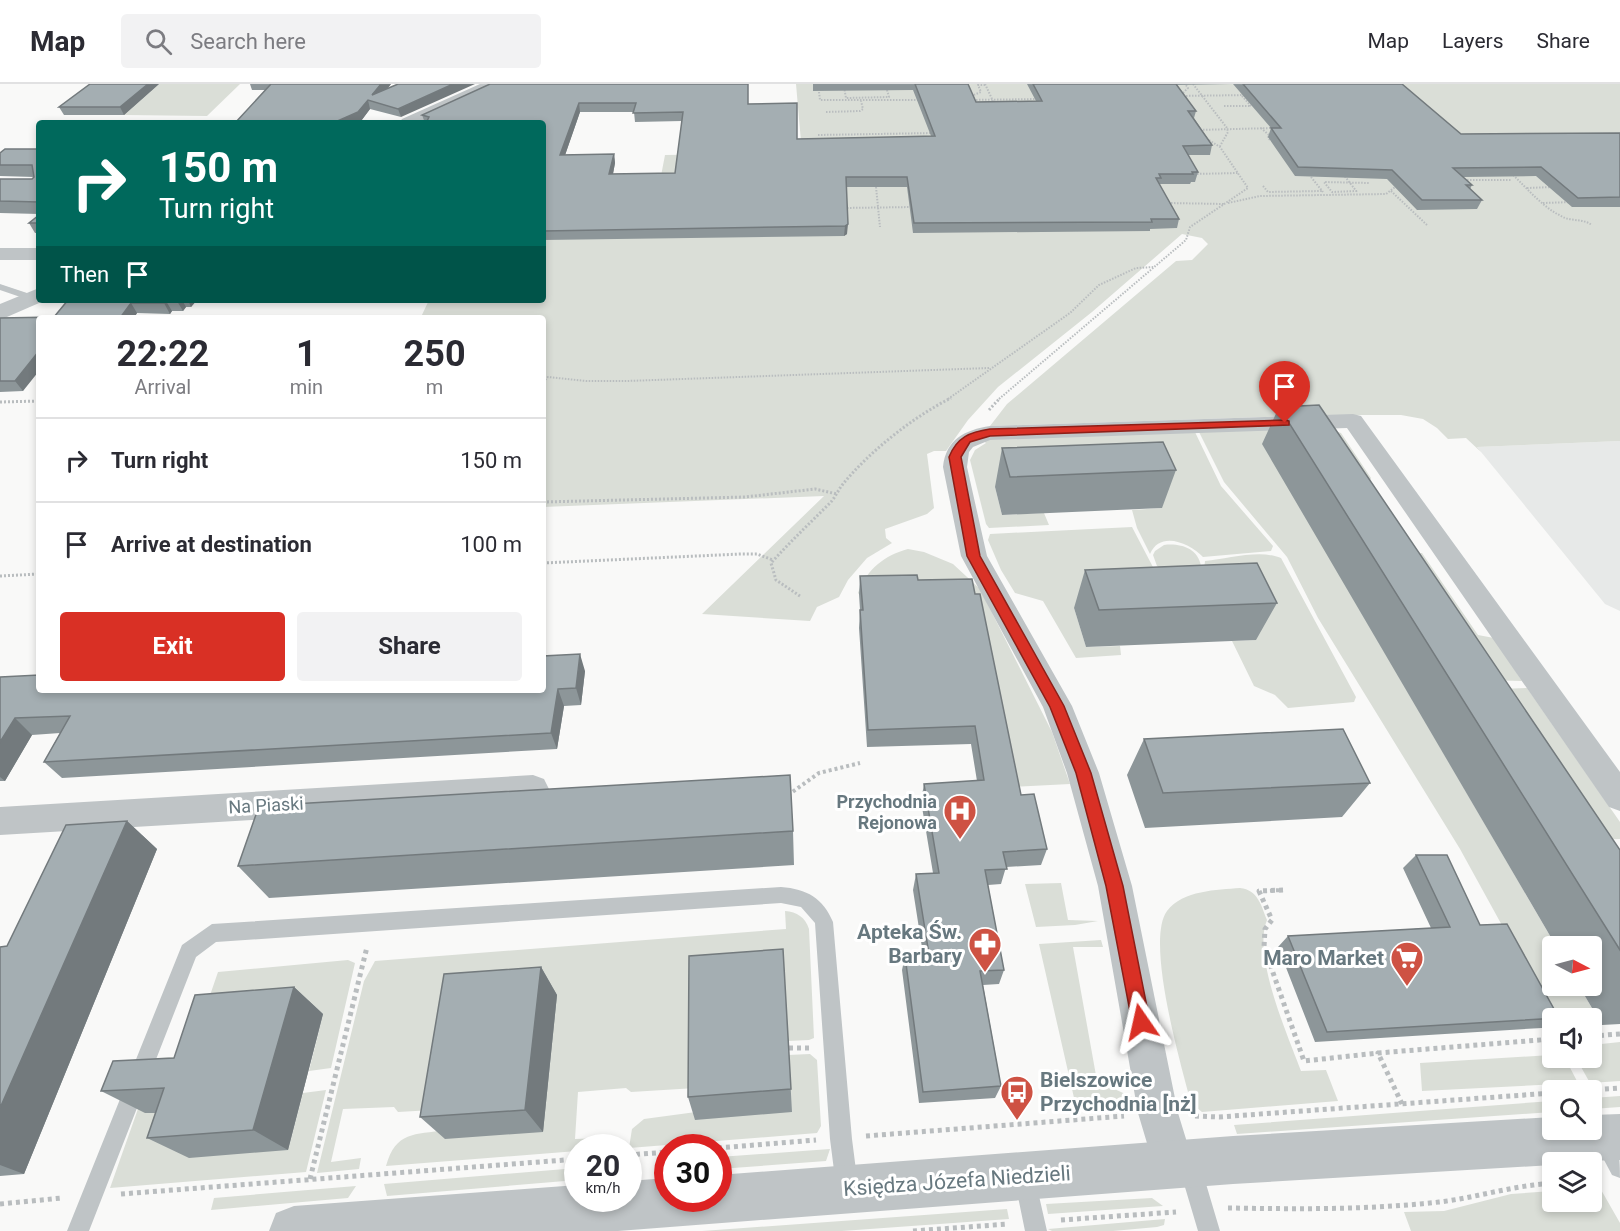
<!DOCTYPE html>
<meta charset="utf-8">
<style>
:root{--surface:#fff;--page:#f2f2f3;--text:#2b2b33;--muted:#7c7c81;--line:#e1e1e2;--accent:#d93025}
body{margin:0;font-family:Roboto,sans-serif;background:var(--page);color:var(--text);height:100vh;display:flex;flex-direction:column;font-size:22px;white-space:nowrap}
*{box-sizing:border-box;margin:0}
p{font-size:20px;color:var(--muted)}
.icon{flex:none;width:33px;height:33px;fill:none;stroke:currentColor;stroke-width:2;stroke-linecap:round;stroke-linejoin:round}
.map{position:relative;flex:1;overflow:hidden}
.drawer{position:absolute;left:36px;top:231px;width:510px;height:378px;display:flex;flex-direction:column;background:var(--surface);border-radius:6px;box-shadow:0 3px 9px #0003}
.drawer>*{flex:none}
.banner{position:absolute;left:36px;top:36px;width:510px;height:183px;border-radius:6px;box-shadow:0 3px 9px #0003;background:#00695c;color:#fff;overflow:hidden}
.needle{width:39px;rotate:96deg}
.fabs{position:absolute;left:1542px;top:852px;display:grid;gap:12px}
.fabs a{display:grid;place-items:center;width:60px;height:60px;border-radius:6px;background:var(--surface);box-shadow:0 3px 9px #0003;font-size:30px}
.speed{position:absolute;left:564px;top:1050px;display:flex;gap:12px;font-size:30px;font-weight:700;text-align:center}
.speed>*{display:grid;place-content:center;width:78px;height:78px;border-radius:50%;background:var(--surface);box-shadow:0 3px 9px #0003;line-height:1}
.speed small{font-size:15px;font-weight:400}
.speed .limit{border:9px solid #d22;background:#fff;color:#111}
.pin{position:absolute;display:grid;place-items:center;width:51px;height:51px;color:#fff;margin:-62px -26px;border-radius:50% 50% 50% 0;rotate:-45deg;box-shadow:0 0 6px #0007}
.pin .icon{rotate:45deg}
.me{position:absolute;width:66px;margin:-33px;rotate:349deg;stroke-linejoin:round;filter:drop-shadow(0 0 4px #0008)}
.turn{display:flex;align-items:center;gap:21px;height:126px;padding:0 24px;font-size:27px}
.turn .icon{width:78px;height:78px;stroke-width:2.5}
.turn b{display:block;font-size:42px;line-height:51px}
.then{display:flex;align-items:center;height:57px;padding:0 24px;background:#0003;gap:12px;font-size:22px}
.eta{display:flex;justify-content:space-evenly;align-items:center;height:102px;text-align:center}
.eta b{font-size:36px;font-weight:700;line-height:42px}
.cta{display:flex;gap:12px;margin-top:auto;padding:12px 24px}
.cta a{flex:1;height:69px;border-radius:6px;background:var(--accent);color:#fff;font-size:24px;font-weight:700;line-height:69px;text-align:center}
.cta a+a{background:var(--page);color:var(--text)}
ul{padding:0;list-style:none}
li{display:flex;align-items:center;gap:18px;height:84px;padding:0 24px;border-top:2px solid var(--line)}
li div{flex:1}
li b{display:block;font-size:22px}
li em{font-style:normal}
header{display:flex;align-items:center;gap:36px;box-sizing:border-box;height:84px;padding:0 30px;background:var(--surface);border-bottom:2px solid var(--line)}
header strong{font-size:28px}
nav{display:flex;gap:33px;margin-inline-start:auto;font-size:21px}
.search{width:420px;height:54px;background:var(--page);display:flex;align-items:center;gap:15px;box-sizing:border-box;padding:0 21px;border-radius:6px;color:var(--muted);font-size:22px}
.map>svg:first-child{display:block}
.built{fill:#e7e9e8}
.green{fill:#daded7}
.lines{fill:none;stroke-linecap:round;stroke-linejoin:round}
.path-far3{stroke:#b9bdbf;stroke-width:2;stroke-dasharray:1.5 1.5;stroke-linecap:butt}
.path-far2{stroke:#b9bdbf;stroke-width:3;stroke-dasharray:2 2;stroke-linecap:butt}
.path-far1{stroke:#b9bdbf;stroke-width:4;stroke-dasharray:3 3;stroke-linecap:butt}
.path{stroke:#b9bdbf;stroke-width:5;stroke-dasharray:4 4;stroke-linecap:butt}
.service{fill:#bfc4c6;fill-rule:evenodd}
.minor{fill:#bfc4c6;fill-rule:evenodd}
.tertiary{fill:#bfc4c6;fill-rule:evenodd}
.wall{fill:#8d9699;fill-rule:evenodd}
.shaded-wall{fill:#737a7d}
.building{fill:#a4aeb2;stroke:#737a7d;stroke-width:1.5;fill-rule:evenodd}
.route{fill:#d93025;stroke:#8d1f18;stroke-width:1.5}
.labels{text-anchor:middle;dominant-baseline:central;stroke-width:6;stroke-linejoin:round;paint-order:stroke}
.poi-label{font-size:18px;font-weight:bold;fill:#67787f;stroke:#fff;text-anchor:end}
.street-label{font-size:18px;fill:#67787f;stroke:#fff}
.near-poi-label{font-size:21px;font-weight:bold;fill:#67787f;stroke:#fff;text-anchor:end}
.near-street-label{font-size:21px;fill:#67787f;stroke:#fff}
</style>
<header>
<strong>Map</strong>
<div class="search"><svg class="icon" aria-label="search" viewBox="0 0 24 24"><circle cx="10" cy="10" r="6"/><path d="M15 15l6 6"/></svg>Search here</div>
<nav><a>Map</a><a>Layers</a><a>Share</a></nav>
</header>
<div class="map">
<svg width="1620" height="1147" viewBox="0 0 1620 1147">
<rect width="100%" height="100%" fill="#f9f9f8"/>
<path class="built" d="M1620 357V527L1605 520 1477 363Z"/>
<path class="green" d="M159 0H240L207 32 124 31Z
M796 0H1620V357L1477 363 1481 368 1466 354 1448 355 1437 344 1423 335 1401 331H1325L990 342 1007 320 1176 177 1192 176 1208 160 1202 154 1182 150 1092 228 998 303 968 336 946 367H934L927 370 934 424 927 430 885 445 886 454 892 459 867 474 848 496 839 513 817 523 810 537 702 530 824 412 543 423V234H393L421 233 429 216H543V98L660 97 665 71 802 69Z
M1329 345 1341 349 1371 394 1370 397 1263 360 1556 862H1552V902H1579L1602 941 1592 944V934H1553L1460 765 1318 534 1287 473 1224 398 1198 346Z
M1194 346 1221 402 1273 462 1271 467 1203 473C1190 459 1160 446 1150 470L1137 444 1132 426 1162 424 995 403 1002 431 1044 429 1049 441 989 444 986 440 970 376 975 366 986 359 982 356Z
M1132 443 1154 485 1204 486 1205 477C1228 475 1259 465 1281 474L1356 613 1354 618 1288 624 1275 611 1254 602 1232 557 1255 556 1074 524 1086 563 1120 562 1121 571 1076 574 1043 517 1015 509 1001 486 988 456 990 450Z
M1164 461C1180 459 1198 464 1201 482L1163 487 1157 482 1153 471 1155 467Z
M908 465 924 468 953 480 980 505 1052 648 1070 700 988 704 1007 688 858 509C867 485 885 471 908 465Z
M1422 469 1478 551 1494 554 1522 597 1483 596 1399 470Z
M1527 604 1620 738V755L1588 756 1500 605Z
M1061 799 1068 836 1098 837 1075 841 1036 843 1025 800Z
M1240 804C1258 806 1261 821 1267 836 1252 871 1288 952 1301 987L1326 986 1338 1017 1202 1028 1191 1019C1181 981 1145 857 1167 827 1183 806 1217 806 1240 804Z
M785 827C797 828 805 833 809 845L814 954 809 956 788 957 696 1004 631 1008 626 1004 578 1008 575 1055 603 1054 602 1063 578 1064 577 1067 386 1082C396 1047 414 1051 446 1046L450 1025 398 1028 394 1023 343 1025 331 1078 361 1074 359 1085 317 1089 364 897 375 877 786 845Z
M1101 856 1103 863H1073L1097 997 1134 1014 1136 1022 1077 1027 1039 860Z
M348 876 355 879 331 984 309 987 323 930 197 949 218 888Z
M1620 958V997L1590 999 1576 974H1592V961Z
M1552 962V974H1565L1578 999 1422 1007 1420 979 1551 971Z
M810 970 817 976 821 1042 817 1049 629 1064 632 1045 644 1035 696 1028 788 971Z
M220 971 288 1066 303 1009 326 1006 306 1088 110 1104 156 974Z
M1620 1012V1023L1592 1025V1014Z
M1552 1017V1028L1237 1050 1234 1041Z
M830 1065 826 1077 719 1085V1073Z
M577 1084V1096L387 1112 384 1100Z
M356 1102 348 1114 211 1126 214 1114Z
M1592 1104H1600L1620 1139V1147H1411L1404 1128 1444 1127 1511 1110 1552 1107V1118H1592Z
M1152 1114 1163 1122 1048 1130 1046 1120Z
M1007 1125 1009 1135 842 1147H702Z
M1165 1135 1164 1141 1157 1143 1113 1147H1052L1048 1145Z"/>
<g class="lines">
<path class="path-far3" d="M985 0 993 17
M1193 0 1227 44 1228 48 1220 62
M844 3 846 14 889 13 887 6
M819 8 820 16H921
M1183 9 1188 4 1185 0
M971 12 981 8 978 1H986
M1180 12 1248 11
M970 16 1038 15
M1224 22H1251L1242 12
M826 28 860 27 863 25 861 17
M1261 44 1269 51 1268 54 1271 57
M1197 46 1273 44
M818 51 934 49
M1511 89C1527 104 1541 122 1561 132 1571 138 1582 134 1592 141
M1194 90 1238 89
M1343 90 1357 108
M1311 93 1323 108
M1464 96H1511
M1263 102 1268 108 1322 107
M876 103 880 143
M1527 104 1553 103
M1357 107 1332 108 1324 98 1369 99
M1391 107 1427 141
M1168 119 1224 120
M1228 119 1260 112 1386 110 1399 100
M1543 119 1572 118
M844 124 914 123
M543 298 548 293 586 297H627L989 284
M948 315 1070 229 1099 201 1136 184 1154 183
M999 315 1186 156 1190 143 1248 104 1220 63 1204 53"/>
<path class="path-far2" d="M0 318 39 317
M989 326 1000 314
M543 418 745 413 815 405 837 410
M543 479 741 470H757L773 476
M0 492 39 490
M800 512 776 496 771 479C790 458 810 439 830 419 835 414 838 406 843 400 870 367 913 333 951 314"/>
<path class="path-far1" d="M788 711 819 689 860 679
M1264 807 1283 806"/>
<path class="path" d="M1283 806 1259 807 1272 836 1265 845 1264 863 1304 977 1378 969
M1592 952 1620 950
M789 964H810
M1589 1006 1620 1004
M1402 1020 1378 969 1552 955
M1195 1032 1219 1033 1552 1009
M866 1052 1124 1032
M718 1064 816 1056
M628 1071 668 1068
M310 1095 367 863
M121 1110 578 1075
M0 1120 62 1114
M1228 1124C1298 1125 1369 1126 1439 1118 1474 1114 1508 1103 1543 1100
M1061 1136 1176 1128
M913 1147 1008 1140"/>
<path class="service" d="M0 200 36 212 37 214 32 217 0 206Z
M781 803C807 805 823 814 833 838L852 1055 858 1102 855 1110 847 1113 839 1110 836 1102 830 1055 815 839 801 823 781 819 216 858 196 873 89 1147H67L182 861 212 840Z
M1606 1048C1620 1056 1620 1077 1620 1094L1612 1091 1595 1059 1598 1051Z
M1190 1072 1198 1075 1201 1083 1220 1147H1198L1179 1083 1182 1075Z
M1026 1087 1034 1090 1047 1147H1025L1015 1098 1018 1090Z"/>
<path class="minor" d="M0 164H39V176H0Z
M1353 330 1361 332 1620 688V727L1609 723 1347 344 990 356 973 363 969 368 967 383 987 472 1072 622 1099 689 1132 802 1178 1029 1194 1081 1188 1096 1173 1102 1158 1096 1138 1029 1098 802 1067 689 1043 623 961 472 943 383C946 355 965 346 990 342Z
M533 691 544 695 549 705 544 715 533 719 0 751V723Z"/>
<path class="tertiary" d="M480 0H501L499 3 422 39H399L402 35Z
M39 204V216H46L0 236V220Z
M1620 1030V1076L1552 1078V1081L1233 1100 618 1147H269L276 1129 294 1122 578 1101V1114H628V1097L668 1094V1114H718V1091L1233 1052 1552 1033V1046H1592V1031Z"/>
</g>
<path class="wall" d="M159 0 124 31H64L59 23Z
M250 0H391L387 5 398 0 401 33 370 25 361 37 356 39H235L265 6H252Z
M490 0 748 20 797 55 931 52 913 6 813 7V0H968L976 18 1036 17 1027 0H1402L1461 50 1620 49V123H1572L1536 92 1463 93 1472 101 1470 105 1482 116 1477 125 1417 126 1387 95 1295 92 1268 53 1271 44 1233 0 1177 1 1196 27 1194 34 1212 61 1210 71H1188L1198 88 1195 98H1191L1190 100H1159L1179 135 1177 144 1150 145V147L913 149 907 103H846L847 150 844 152 543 156V39H425L422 31ZM580 28H634L635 38 682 37 675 89 613 90 615 79 614 70 565 71Z
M39 65V130L0 129V95H32L34 93 0 92V81Z
M39 131V149H35L29 139Z
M68 216H197L191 223H186L183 227H172L170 230 137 229 134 234H39L23 307 0 308V234L54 233Z
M1279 323 1620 766V940L1602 941 1579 902H1592V862H1556L1262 360Z
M1002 364 1176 386 1162 424 1002 431 995 403Z
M1085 486 1277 519 1256 556 1086 563 1074 524Z
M860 492 918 496 1047 765 1041 781 1006 783 1001 800 988 801 1004 886 999 900 983 901 1001 1002 995 1014 919 1019 902 886 905 872 923 870 913 806 916 790 933 789 921 717 924 700 977 697 971 660 867 663 859 544 860 526 859 510Z
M585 587 581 621 564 622 557 665 62 694 44 678 60 649 32 651 5 697H0V593Z
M1144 655 1370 699 1342 733 1145 744 1127 691Z
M127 737 157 765 24 1090 0 1092V863L7 862Z
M793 747 794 781 269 814 238 782Z
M1416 771 1480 841 1559 934H1552V937L1542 944 1315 958 1278 863 1288 852 1431 844 1403 784Z
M783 865 792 1028 695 1036 688 1013Z
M541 883 557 911 543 1048 445 1055 420 1033Z
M294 903 323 930 288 1066 189 1074 147 1054 156 1029H145L101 1007 174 974Z"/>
<path class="shaded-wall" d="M148 0H159L124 31 120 23Z
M381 0H391L376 19 372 11Z
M453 0H475L401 33 398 25Z
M368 16 370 25 361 37 356 39H333Z
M579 19 580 28 562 80 560 71Z
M614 70 615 79 611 100 609 90Z
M848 140 847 150 844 152 845 142Z
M178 216H182L186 223 183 227 177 217Z
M188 216H197L191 223Z
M166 217 172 227 170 230 164 219Z
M131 219 137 229 134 234H120Z
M39 267V287L23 307 15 297Z
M580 570 585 587 581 621 576 604Z
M558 605 564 622 557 665 551 649Z
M15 634 32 651 5 697 0 693V658Z
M127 737 157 765 24 1090 0 1081V1024Z
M541 883 557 911 543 1048 525 1026Z
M294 903 323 930 288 1066 253 1046Z"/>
<path class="building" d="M90 0H148L120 23H59Z
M271 0H381L372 11 398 0H453L398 25 368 16 358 28 333 39H235Z
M490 0H748V20L797 19V55L935 52 915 0H968L976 18 1042 17 1033 0H1176L1196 27H1188L1212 61 1183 62 1198 88H1192L1193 90H1159L1161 94H1156L1179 135H1151L1152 138 914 139 907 93H846L848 140 845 142 543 147V39H426L429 33 422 31ZM579 19H636L633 29 683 28 675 89 609 90 614 70 560 71Z
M1243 0H1402L1461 50 1620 49V113L1578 114 1541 83 1453 84 1472 101H1466L1482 116H1422L1392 86 1298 83 1271 44H1281Z
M5 65H39V118L0 117V95H32L34 93 32 81H0V69Z
M39 131V139H29Z
M68 216H178L177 217H166L164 219H131L120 234H39V267L15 297H0V234L54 233Z
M1319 321 1620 766V866L1279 323Z
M1163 358 1176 386 1010 393 1002 364Z
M1257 479 1277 519 1099 526 1085 486Z
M917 491 918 496 972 495 975 510H980L1021 711 1034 710 1047 765 1003 768 1007 785 985 786 1004 886 980 887 1001 1002 923 1008 905 872 929 870 916 790 939 789 924 700 984 696 975 642 868 646 860 526H863L860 492Z
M580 570 576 604 558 605 551 649 44 678 70 632 15 634 0 658V593L39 591V606H543V572Z
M1343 645 1370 699 1163 709 1144 655Z
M790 691 793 747 238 782 259 722Z
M127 737 0 1024V863L7 862 66 741Z
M1416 771H1447L1480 841 1507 840 1559 934 1327 948 1288 852 1450 843Z
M783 865 791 1005 688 1013 689 872Z
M541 883 525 1026 420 1033 444 890Z
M294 903 253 1046 147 1054 164 1004 101 1007 113 977 174 974 195 911Z"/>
<path class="route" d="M1285 336 1289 337V341L990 352 970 358 961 373 980 472 1064 622 1091 689 1123 802 1150 938 1147 945 1141 947 1134 945 1132 938 1106 802 1076 689 1050 623 967 472 949 373C957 353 970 348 990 345Z"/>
<defs>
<symbol id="hospital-pin" viewBox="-11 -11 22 30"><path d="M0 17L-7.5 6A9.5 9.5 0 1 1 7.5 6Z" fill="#ce5243" stroke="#fff"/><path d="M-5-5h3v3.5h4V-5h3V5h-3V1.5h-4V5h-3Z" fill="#fff"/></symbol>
<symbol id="pharmacy-pin" viewBox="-11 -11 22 30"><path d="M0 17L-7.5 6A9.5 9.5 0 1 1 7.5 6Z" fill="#ce5243" stroke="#fff"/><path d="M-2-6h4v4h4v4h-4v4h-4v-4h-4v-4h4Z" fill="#fff"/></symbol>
<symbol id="supermarket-pin" viewBox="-11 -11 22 30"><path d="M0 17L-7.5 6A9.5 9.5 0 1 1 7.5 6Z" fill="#ce5243" stroke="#fff"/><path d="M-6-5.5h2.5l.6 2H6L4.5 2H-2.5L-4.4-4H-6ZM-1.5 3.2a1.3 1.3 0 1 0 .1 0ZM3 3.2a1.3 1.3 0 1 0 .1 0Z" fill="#fff"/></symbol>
<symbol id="bus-pin" viewBox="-11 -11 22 30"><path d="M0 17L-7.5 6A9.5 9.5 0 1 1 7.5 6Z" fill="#ce5243" stroke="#fff"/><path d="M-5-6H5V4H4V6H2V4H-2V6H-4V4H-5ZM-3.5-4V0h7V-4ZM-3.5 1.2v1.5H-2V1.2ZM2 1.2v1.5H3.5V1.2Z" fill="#fff"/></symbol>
</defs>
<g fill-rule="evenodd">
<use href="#hospital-pin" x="941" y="708" width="38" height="52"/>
<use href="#pharmacy-pin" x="966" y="841" width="38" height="52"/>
<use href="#supermarket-pin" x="1388" y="855" width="38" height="52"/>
<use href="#bus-pin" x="998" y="989" width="38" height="52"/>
</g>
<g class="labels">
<g class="poi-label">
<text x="937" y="717">Przychodnia<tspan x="937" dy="21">Rejonowa</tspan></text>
</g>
<g class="street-label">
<text transform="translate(266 721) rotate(-3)">Na Piaski</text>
</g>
<g class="near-poi-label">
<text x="962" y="848">Apteka Św.<tspan x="962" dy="24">Barbary</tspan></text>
<text x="1384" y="874">Maro Market</text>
<text x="1040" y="996" text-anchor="start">Bielszowice<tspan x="1040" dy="24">Przychodnia [nż]</tspan></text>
</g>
<g class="near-street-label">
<text transform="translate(957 1097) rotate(-4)">Księdza Józefa Niedzieli</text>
</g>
</g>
</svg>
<div class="fabs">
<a><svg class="needle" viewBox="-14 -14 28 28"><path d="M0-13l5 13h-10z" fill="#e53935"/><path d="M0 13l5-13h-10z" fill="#7c7c81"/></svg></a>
<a><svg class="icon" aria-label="sound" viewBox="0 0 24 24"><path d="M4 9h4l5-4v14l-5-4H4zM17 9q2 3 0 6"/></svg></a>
<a><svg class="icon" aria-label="search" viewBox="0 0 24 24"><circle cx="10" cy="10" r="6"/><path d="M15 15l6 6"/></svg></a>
<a><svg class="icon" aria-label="layers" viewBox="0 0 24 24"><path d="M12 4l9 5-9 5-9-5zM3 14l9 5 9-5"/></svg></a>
</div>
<div class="speed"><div>20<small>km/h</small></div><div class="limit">30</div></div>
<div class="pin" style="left:1285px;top:339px;background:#d93025"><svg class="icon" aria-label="arrive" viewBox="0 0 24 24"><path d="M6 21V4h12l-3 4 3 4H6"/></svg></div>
<svg class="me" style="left:1141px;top:938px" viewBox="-20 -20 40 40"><path d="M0-17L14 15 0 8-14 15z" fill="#d93025" stroke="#fff" stroke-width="4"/></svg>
<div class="banner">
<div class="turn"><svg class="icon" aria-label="right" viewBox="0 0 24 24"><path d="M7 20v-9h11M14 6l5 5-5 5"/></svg><div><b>150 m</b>Turn right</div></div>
<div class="then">Then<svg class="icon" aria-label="arrive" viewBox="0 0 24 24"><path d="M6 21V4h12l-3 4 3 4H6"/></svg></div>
</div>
<section class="drawer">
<div class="eta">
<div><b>22:22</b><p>Arrival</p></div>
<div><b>1</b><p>min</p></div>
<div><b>250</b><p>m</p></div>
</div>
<ul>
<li><svg class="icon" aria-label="right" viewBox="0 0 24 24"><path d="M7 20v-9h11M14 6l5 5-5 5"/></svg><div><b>Turn right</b></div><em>150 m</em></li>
<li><svg class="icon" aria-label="arrive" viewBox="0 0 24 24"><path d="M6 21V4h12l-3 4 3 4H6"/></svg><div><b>Arrive at destination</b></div><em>100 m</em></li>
</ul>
<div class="cta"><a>Exit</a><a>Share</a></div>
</section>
</div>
